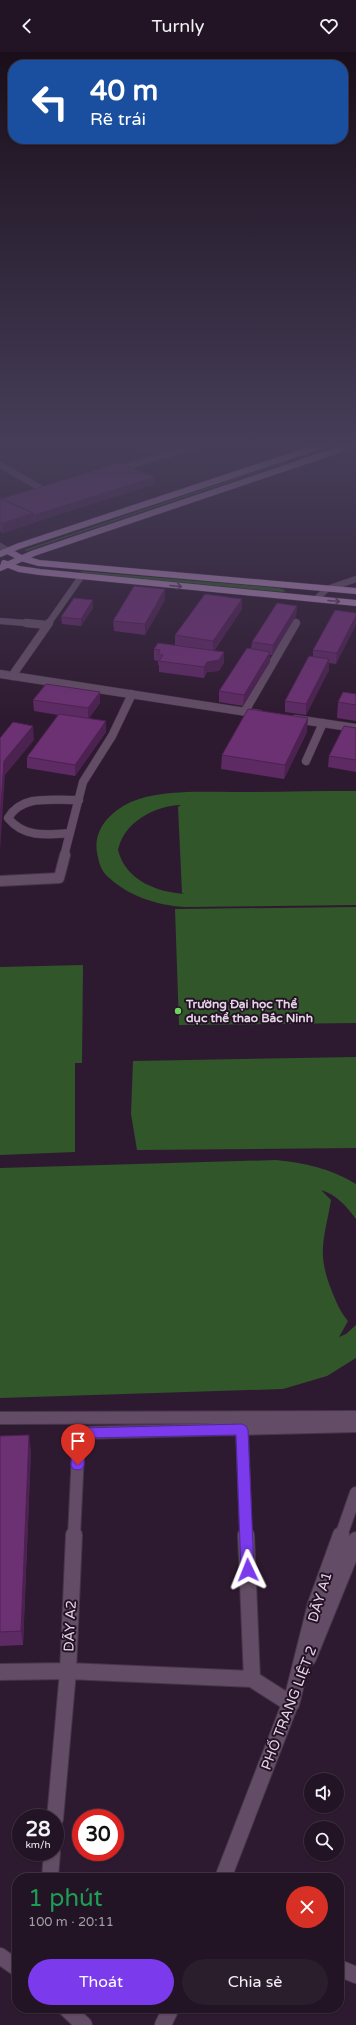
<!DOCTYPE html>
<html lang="vi">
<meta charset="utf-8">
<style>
:root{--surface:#221424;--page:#2a1d2c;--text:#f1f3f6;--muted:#a29ea6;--line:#3f3341;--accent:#7c3aed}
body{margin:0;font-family:"Varela Round",sans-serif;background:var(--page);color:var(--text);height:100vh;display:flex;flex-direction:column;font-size:15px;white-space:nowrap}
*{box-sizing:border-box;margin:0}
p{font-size:13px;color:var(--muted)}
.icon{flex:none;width:22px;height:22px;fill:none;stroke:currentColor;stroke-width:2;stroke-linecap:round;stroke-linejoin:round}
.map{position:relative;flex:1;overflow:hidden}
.details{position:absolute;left:12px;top:1821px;width:332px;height:140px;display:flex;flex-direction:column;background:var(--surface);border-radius:16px;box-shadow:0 1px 3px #0004,0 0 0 1px var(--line)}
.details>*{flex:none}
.guide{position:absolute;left:8px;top:8px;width:340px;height:84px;border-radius:16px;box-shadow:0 1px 3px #0004,0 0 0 1px var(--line);background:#1a4fa0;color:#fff;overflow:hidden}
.buttons{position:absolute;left:304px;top:1721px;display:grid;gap:8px}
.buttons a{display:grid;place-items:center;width:40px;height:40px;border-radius:50%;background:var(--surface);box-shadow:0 1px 3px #0004,0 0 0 1px var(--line);font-size:20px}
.speed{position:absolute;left:12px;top:1757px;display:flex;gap:8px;font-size:20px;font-weight:700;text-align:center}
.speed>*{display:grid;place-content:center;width:52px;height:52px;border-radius:50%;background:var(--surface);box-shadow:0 1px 3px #0004,0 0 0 1px var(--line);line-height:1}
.speed small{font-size:10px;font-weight:400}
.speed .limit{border:6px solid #d22;background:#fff;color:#111}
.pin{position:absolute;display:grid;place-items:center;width:34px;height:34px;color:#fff;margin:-41px -17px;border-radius:50% 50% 50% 0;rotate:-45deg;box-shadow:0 0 4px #0007}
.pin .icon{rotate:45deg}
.me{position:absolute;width:44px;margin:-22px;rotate:358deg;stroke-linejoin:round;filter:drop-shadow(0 0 3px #0008)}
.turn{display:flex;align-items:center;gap:14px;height:84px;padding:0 16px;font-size:18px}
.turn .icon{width:52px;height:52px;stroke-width:2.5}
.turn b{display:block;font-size:28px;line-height:34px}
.round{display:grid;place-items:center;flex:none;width:42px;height:42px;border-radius:21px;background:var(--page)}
.summary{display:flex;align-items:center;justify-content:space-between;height:68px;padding:0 16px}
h1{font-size:24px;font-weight:600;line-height:30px;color:#1e9e55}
.primary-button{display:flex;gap:8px;margin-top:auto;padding:8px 16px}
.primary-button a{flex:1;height:46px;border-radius:24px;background:var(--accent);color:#fff;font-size:16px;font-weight:600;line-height:46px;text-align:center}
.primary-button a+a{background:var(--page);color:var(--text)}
header{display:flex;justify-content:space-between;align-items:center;height:52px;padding:0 16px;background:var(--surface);font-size:18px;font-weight:600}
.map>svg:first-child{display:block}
.green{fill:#31562a;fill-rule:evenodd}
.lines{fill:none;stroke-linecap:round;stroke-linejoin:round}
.minor-far4-casing{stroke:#463649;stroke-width:7}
.minor-far3-casing{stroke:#463649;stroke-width:9}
.minor-far2-casing{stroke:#463649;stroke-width:12}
.minor-far1-casing{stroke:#463649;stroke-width:14}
.minor-casing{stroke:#463649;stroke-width:18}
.major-casing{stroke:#463649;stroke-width:7}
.minor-far4{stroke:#634c65;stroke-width:6}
.minor-far3{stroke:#634c65;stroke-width:8}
.minor-far2{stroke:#634c65;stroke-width:10}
.minor-far1{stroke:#634c65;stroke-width:12}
.minor{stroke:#634c65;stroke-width:16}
.major{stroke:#a77dac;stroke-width:6}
.wall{fill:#5d2a63}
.shaded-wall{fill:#4c2250}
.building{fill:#6c3173;stroke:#4c2250}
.oneway{stroke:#583c5c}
.route{fill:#7c3aed;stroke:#51269a}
.poi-dot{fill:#70d35f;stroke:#241126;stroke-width:1.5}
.labels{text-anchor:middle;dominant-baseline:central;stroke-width:4;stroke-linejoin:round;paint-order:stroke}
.poi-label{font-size:12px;font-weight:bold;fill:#e3d6e4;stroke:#241126;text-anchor:start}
.near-street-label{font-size:14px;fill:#e3d6e4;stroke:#241126}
</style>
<header><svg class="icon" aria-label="back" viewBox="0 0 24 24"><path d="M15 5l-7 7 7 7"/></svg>Turnly<svg class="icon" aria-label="heart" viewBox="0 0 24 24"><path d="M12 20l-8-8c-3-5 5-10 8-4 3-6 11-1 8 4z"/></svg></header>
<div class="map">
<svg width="356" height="1973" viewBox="0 0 356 1973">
<rect width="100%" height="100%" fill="#2e1a30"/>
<path class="green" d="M287 409 289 410 35 496 27 499 24 498Z
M80 519 279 536 286 539 283 540 83 521Z
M356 739V853L184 855C156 853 128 844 107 824 102 819 99 812 98 805 90 777 114 755 139 747 169 738 201 740 232 740 273 740 315 739 356 739ZM181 753 178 755 182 841 185 842C157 840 126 829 118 798 124 770 154 754 181 753Z
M356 855V971L179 973 175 857Z
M83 913 82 1011H75V1100L0 1103V915Z
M356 1005V1096L137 1098 131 1062 133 1009Z
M276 1108C305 1111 330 1116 356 1132V1167C347 1155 336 1142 321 1138L331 1148C324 1189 316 1201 333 1242 337 1252 341 1261 348 1269L339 1285 346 1282 356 1273V1306L327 1324 283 1337 0 1346V1116Z"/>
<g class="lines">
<defs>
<path id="minor-far4" d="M64 391 138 393 168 403
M0 413 44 438
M115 418 205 391
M0 494 8 499
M316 547 327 537 356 527
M0 569 38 572
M48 572 81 525"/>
<path id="minor-far3" d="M26 571 47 573
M0 622 259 662
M12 624 49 571
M245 659 296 571
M295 667 356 676
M306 709 323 671
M70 781C47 783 24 786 8 766 23 741 54 749 79 748
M64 804 83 730 112 684 132 642"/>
<path id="minor-far2" d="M0 829 59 826 65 803"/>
<path id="minor-far1" d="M0 1366 356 1365
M242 1378 246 1484
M74 1484 79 1381 356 1374
M341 1484 356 1441"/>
<path id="minor" d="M246 1483 252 1627
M308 1606 356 1488
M0 1620 68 1619 252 1627 291 1652 316 1552 341 1483
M55 1767 68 1619 74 1483
M50 1826 52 1800
M223 1826 292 1647
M0 1904 17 1916
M339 1916 356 1923
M66 1956 84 1973
M163 1973 171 1956"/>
<path id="major" d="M8 499 21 506 39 511 356 539
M0 502 19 494 330 391
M4 511 19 517 40 520 356 551
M0 516 34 501 356 392"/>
</defs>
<use href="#minor-far4" class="minor-far4-casing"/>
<use href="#minor-far3" class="minor-far3-casing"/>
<use href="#minor-far2" class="minor-far2-casing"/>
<use href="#minor-far1" class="minor-far1-casing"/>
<use href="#minor" class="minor-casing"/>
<use href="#major" class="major-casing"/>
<use href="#minor-far4" class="minor-far4"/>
<use href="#minor-far3" class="minor-far3"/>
<use href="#minor-far2" class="minor-far2"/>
<use href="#minor-far1" class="minor-far1"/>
<use href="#minor" class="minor"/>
<use href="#major" class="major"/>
</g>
<path class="wall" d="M142 391H165L150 394Z
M155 425V432L35 470H34V471L3 481 0 479V446L1 447Z
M242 547V557L214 599 224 600V611L219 619 207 620 204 626 159 620V613H158V609L154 608V597L175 593V583Z
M165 548 145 583 114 579 113 569Z
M297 554 296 564 272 603H270V610L243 654 219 650V639L251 597 252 590Z
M93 556 81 574 62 572 61 565Z
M356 561 336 612 329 611V618L306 663 285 660V649L313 605V598Z
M100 640V651L89 666 106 680 75 724 27 716V705L58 663 34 659 33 648Z
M356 642V669L337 666 338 650Z
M356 676V720L328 715 329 704Z
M307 680 284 727 221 717 222 703Z
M0 1384 31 1398 23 1593 0 1594Z"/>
<path class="shaded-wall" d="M150 391H165L150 394Z
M155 425V432L35 470V463Z
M33 461 34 471 3 481V471Z
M165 537V548L145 583V572Z
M242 547V557L213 599V589Z
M93 548V556L81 574V567Z
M297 554 296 564 272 603 273 593Z
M356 564V573L336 612 337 601Z
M224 600V611L219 619 207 620 204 626V615L207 610Z
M270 600V610L243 654 244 643Z
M329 607V618L306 663V652Z
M100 640V651L88 668V656Z
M308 666 307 680 284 727 285 713Z
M106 669V680L75 724V713Z
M33 674 34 688 5 723 0 799V766L4 709Z
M29 1383 31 1398 23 1593 21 1579Z"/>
<path class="building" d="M119 411 155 425 35 463H33V461L1 447Z
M0 446 33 461 3 471 0 470Z
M134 534 165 537 145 572 113 569Z
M205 542 242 547 213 589 175 583Z
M74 546 93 548 81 567 61 565Z
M277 551 297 554 273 593 252 590Z
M335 558 356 561V564L337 601 313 598Z
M158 591 224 600 219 608 207 610 204 615 159 609 163 603 158 602 160 598 154 597Z
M247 596 270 600 244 643 219 639Z
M309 604 329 607 306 652 285 649Z
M46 632 100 640 88 656 33 648Z
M343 640 356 642V653L338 650Z
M248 657 308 666 285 713 222 703Z
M59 662 106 669 75 713 27 705Z
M13 670 33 674 4 709 0 766V686Z
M344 674 356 676V708L329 704Z
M29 1383 21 1579 0 1580V1384Z"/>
<defs><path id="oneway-shaft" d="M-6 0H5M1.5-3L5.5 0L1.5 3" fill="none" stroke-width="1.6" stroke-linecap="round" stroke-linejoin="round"/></defs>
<g class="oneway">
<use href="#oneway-shaft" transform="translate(176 534) rotate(5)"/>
<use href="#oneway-shaft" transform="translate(334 549) rotate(5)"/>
</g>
<linearGradient id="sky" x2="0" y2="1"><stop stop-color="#190e1a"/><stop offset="0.59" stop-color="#463e59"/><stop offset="1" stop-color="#463e59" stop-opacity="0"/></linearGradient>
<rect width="356" height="667" fill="url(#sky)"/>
<path class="route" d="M242 1372 246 1374 248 1378 254 1518 252 1522 248 1524 243 1522 241 1518 236 1383 85 1386 84 1413 82 1417 78 1418 73 1417 71 1413 73 1381 75 1378 79 1376Z"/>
<circle class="poi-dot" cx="178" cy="959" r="4"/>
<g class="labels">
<g class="poi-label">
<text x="186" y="952">Trường Đại học Thể<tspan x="186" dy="14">dục thể thao Bắc Ninh</tspan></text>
</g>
<g class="near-street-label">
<text transform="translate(320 1545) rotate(-73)">DÃY A1</text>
<text transform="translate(70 1574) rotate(-87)">DÃY A2</text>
<text transform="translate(289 1656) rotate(-69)">PHỐ TRANG LIỆT 2</text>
</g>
</g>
</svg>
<div class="buttons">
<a><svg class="icon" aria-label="sound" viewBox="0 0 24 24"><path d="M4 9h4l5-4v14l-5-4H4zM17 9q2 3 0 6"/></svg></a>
<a><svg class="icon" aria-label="search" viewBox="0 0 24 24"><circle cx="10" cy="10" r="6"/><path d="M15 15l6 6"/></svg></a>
</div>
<div class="speed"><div>28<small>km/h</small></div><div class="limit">30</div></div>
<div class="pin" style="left:78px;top:1413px;background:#d93025"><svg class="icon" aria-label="arrive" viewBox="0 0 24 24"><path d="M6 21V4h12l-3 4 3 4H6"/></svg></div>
<svg class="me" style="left:248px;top:1518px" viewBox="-20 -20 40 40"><path d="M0-17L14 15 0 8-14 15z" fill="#7c3aed" stroke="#fff" stroke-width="4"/></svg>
<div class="guide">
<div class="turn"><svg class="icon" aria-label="left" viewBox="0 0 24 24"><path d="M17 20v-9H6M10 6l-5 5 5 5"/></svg><div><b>40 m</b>Rẽ trái</div></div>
</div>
<section class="details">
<div class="summary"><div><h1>1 phút</h1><p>100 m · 20:11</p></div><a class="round" style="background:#d93025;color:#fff"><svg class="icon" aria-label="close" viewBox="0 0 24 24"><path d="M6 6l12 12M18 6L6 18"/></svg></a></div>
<div class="primary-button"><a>Thoát</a><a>Chia sẻ</a></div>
</section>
</div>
